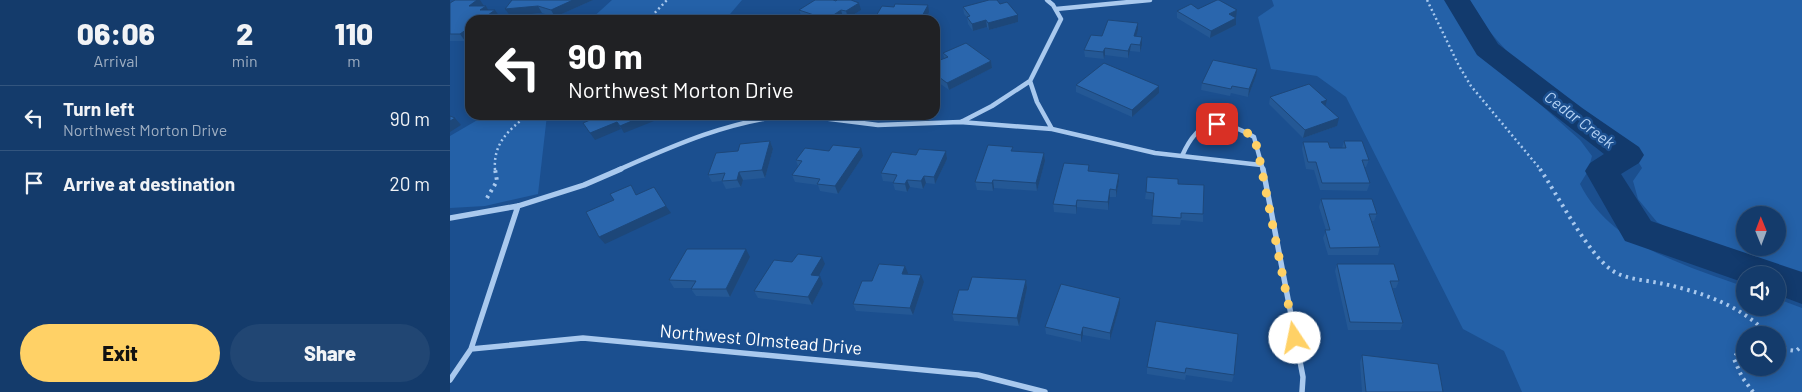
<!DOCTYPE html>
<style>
:root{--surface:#143b6b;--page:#214673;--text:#f1f3f6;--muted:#9dadc1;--line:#33557e;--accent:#ffd166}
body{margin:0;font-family:Barlow,sans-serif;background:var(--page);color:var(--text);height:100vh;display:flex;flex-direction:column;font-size:19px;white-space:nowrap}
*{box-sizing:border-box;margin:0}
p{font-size:16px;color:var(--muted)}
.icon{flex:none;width:28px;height:28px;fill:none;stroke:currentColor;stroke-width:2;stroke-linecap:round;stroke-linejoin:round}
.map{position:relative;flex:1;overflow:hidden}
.drawer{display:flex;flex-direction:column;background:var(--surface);width:450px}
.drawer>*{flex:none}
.banner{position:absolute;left:15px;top:15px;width:475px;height:105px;border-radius:15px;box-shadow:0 2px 12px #0003,0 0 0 1px var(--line);background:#202124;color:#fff;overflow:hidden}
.needle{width:32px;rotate:359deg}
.controls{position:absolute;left:1286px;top:206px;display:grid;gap:10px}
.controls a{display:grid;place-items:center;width:50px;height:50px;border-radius:50%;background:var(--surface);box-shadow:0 2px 12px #0003,0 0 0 1px var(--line);font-size:25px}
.pin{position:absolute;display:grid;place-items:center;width:42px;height:42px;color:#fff;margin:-21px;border-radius:10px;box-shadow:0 2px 8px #0006}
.me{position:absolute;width:55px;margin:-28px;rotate:349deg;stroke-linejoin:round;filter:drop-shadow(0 0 4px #0008)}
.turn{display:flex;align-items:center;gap:18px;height:105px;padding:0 20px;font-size:22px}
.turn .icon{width:65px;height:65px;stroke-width:2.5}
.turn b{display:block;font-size:35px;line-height:42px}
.eta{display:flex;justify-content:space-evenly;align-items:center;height:85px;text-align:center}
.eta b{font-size:30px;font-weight:800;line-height:35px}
.button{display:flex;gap:10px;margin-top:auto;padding:10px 20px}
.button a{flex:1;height:58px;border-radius:30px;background:var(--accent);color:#111;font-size:20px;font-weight:800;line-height:58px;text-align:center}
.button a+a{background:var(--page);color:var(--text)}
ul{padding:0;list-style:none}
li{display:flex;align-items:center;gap:15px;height:65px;padding:0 20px;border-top:1px solid var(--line)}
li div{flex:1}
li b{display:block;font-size:19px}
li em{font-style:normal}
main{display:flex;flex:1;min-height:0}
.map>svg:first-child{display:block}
.green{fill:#2461a8;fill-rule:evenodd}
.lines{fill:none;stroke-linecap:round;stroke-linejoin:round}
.river{fill:#123a6d;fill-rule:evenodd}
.path-far1{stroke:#a9c9ee;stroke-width:2.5;stroke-dasharray:2 3;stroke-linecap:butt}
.path{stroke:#a9c9ee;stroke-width:4;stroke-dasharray:2.5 4.5;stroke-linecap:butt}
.street-far1{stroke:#a9c9ee;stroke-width:4.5}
.street{stroke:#a9c9ee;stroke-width:5.5}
.wall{fill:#245895}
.shaded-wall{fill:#1d4779}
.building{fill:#2a66ad;stroke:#1d4779}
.route{stroke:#ffd166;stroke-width:9;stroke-dasharray:0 16.2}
.labels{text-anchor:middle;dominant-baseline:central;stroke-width:5;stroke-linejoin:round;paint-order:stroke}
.water-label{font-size:16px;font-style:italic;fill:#b5d3f5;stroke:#1b4f8f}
.near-street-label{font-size:18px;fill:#fff;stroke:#1b4f8f}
</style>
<main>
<section class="drawer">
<div class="eta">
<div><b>06:06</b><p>Arrival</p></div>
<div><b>2</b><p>min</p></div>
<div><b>110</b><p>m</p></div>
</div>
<ul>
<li><svg class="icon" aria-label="left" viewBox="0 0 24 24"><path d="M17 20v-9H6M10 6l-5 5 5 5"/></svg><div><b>Turn left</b><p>Northwest Morton Drive</p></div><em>90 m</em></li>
<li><svg class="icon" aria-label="arrive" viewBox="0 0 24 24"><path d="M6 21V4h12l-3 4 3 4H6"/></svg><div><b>Arrive at destination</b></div><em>20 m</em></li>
</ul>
<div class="button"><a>Exit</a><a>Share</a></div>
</section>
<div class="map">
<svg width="1352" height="392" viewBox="0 0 1352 392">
<rect width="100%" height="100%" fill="#1b4f8f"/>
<path class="green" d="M162 0H292L275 20H140Z
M822 0H999L1031 51 1130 140 1142 156 1138 171 1130 184C1160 245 1235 265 1295 287V308H1328V299L1352 308V392H1072L1054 351 1013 329 896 97 867 76 821 69 808 17 824 6ZM1295 335H1328V368H1295Z
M1020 0H1352V275L1231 236 1207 222 1188 199 1183 181 1192 168 1175 139 1062 57 1039 31ZM1295 215H1328V248H1295Z
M36 115H97L88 194 35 206 0 208V136Z"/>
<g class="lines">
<path class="river" d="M994 0H1020L1048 44 1132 108 1189 147 1194 155 1189 163 1171 174 1201 221 1352 272V304L1328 295V275H1295V283L1175 241 1135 171 1140 163 1154 154 1027 55Z"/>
<path class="path-far1" d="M977 0 1009 66 1021 86 1091 170
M198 20 217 0
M45 170C43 144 58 130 78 115"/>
<path class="path" d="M1090 169C1107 194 1139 256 1163 271 1177 280 1197 280 1214 284 1251 292 1293 306 1318 335
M37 198 47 181 45 169
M1295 343 1291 345 1284 359 1292 377 1303 392
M1328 345 1333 349 1346 351 1352 346"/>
<path class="street-far1" d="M597 0 603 5 611 19 580 81 587 102 602 129
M606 9 700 0
M348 115 428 125 510 122 602 129 705 153 811 165
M511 122 542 106 580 81
M732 156C749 117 769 117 804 137L813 170
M168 170C225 145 276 122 339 115"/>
<path class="street" d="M813 169 853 377 852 392
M0 218 68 206 134 185 171 169
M21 349 133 338 528 375 595 392
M0 380 21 349 68 206"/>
</g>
<path class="wall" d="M143 0 105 17 92 13 60 16 55 9Z
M0 3 34 6H33H36L38 10 50 17 15 41H0Z
M513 7 568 22 539 30 537 27 523 31 518 24 517 17 514 14Z
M349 10H411L398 18 393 17 389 20H359L352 17Z
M787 10 785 17 786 18V25L760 38 727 18V11Z
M688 30 686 37H692V45L690 52 680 51 678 58 655 55 654 59 635 57 634 50 652 36Z
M493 53 541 61 542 68 499 90 485 80V62L494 58Z
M806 76 798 97 781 93 780 96 751 90 752 83Z
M626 85 709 86V93L682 117 626 92Z
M820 97 887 126 853 138 819 104Z
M320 141 323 149 315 178 293 180 291 187 276 189 272 181 262 182 258 175 288 151Z
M894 141 919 160 916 167H914L920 183 917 191 870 190 864 170 856 169 852 149 853 142 880 148H892Z
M496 151 497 159 485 184 476 183 473 189 460 187 457 192 445 190 443 183V182L433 181 431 173 466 155Z
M563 151 594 153 595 161 587 191 544 188 543 191 527 190 525 182Z
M413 156 388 194 370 191 368 185 345 182 342 175 348 166 346 160Z
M639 171 669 174V181L666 197H660L658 210 627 207 626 214 604 212 603 204Z
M728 184 753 214V222L731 220 730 225 702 224 704 200 695 199 696 192Z
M871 199 927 214 924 221H922L930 247 928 255H878L873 238 876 230 869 207Z
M300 257 280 297 246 296 241 289 242 288H224L219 280Z
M342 262 375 264 368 276 373 284 362 305 308 298 304 291Z
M887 264 949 281 946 288H943L953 323 950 330H898L885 271Z
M455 266 457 274 474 282 463 315 406 311 403 304 422 281Z
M576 280 577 288 569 326 504 321 502 314 518 290Z
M670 298V305L660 340 633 335 631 342 596 334 595 327Z
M706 321 784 375 782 382 736 375 735 380 697 374V367Z
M912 355 993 392H912L910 362Z"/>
<path class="shaded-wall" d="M27 0H30L34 6 24 13 19 6Z
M123 0H143L105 17 101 10Z
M409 3 411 10 398 18 396 11Z
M478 5 479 12 475 20H470Z
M36 6 40 13 45 10 50 17 46 20H31L30 10Z
M88 6 92 13 60 16 55 9Z
M391 10 393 17 389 20H376Z
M787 10 786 17 778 21 779 14Z
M568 15V22L539 30 538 23Z
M786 18V25L760 38 761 31Z
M536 20 537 27 523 31 522 24Z
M688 23V30L684 44V36Z
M20 27V38L15 41 10 34Z
M692 37V45L690 52V45Z
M681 44 680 51 678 58V51Z
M655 48V55L654 59 653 52Z
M541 61 542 68 499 90 497 83Z
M807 69 806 76 798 97 799 89Z
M709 86V93L682 117V110Z
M877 100 875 107 871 102Z
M196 115H201L204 121 174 133 170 126Z
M5 118 11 125 0 132V121Z
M889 118 887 126 853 138 855 130Z
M167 122 171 129 145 140 140 133Z
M320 141 323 149 315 178 312 170Z
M411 148 413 156 388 194 385 186Z
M496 151 497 159 485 184 484 177Z
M594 153 595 161 587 191 586 183Z
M289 172 293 180 291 187 287 180Z
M669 174V181L666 197V190Z
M474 176 476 183 473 189 471 181Z
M457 180 460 187 457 192 455 184Z
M543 180 544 188 543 191 542 183Z
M660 189V197L658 210V202Z
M627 200V207L626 214V206Z
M216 206 221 213 155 244 149 237Z
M296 249 300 257 280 297 276 289Z
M372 257 375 264 365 283 361 275Z
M455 266 458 273 455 281 452 274Z
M471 275 474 282 463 315 460 308Z
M370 276 373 284 362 305 358 297Z
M576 280 577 288 569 326 567 318Z
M670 298V305L660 340V333Z
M633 327V335L631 342V335Z"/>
<path class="building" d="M5 0H27L19 6H36L30 10H45L31 20H20V27L10 34H0V3Z
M62 0H123L101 10 88 6 55 9Z
M365 0H383L386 1 387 0H401L409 3 396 11 391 10 376 20H362L359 19 364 15 349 10Z
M539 0H547L550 4 557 2 568 15 538 23 536 20 522 24 517 17 520 16 513 7Z
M767 0H769L787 10 779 14 786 18 761 31 727 11 741 4 748 9Z
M445 4 478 5 470 20H427L430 16H426L432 6 444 7Z
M658 20 688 23 684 36 692 37 690 45 681 44 678 51 655 48 653 52 634 50 641 35 652 36Z
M516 43 541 61 497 83 485 74V62L498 57 493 53Z
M763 60 807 69 799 89 782 86 781 89 752 83Z
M654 63 709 86 682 110 626 85Z
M859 84 877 100 871 102 889 118 855 130 820 97Z
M136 115H196L170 126 167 122 140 133 133 123 140 120Z
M0 116 5 118 0 121Z
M320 141 312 170 289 172 287 180 272 181 275 173 258 175 266 153 288 151 290 144Z
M894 141H912L919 160H912L920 183H872L866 162H858L853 142H878L880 148H896Z
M383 145 411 148 385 186 367 184 370 179 342 175 352 161 346 160 355 148 379 151Z
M538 145 563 147 561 151 594 153 586 183 543 180 542 183 525 182Z
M469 149 496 151 484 177 474 176 471 181 457 180 455 184 443 183 447 175 431 173 442 152 466 155Z
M614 163 639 165 638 171 669 174 666 190 660 189 658 202 627 200 626 206 603 204Z
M697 177 728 179V184L754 185 753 214 731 213V218L702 216 704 193 696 192Z
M181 185 186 195 204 187 216 206 149 237 136 212 164 200 160 194Z
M871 199H922L927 214H919L930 247 880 248 875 230H880Z
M237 249H296L276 289H241L246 281 219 280Z
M348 254 372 257 361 275 370 276 358 297 304 291 324 260 342 262Z
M429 264 455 266 452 274 471 275 460 308 403 304 412 281H422Z
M887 264H944L949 281H940L953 323 900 322Z
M522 277 576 280 567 318 502 314 509 290H518Z
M611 284 670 298 660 333 633 327 631 335 595 327Z
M706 321 788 334 784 375 736 368 735 373 697 367Z
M912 355 988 364 993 392H916Z"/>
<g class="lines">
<path class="route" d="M767 124 789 128 804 137 808 151 845 338"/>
</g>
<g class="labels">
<g class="water-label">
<text transform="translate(1130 119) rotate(37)">Cedar Creek</text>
</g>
<g class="near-street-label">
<text transform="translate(311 339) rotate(5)">Northwest Olmstead Drive</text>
</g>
</g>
</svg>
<div class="controls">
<a><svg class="needle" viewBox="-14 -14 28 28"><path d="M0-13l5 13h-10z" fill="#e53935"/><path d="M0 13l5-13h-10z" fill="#9dadc1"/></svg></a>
<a><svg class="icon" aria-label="sound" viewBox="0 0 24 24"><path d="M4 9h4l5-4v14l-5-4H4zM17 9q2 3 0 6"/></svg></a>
<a><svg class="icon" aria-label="search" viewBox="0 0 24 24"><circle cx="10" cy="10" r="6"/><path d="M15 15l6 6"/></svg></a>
</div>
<div class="pin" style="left:767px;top:124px;background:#d93025"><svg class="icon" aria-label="arrive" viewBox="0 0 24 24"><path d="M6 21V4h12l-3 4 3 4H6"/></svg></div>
<svg class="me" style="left:845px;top:338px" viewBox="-20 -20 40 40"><circle r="19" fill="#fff"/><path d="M0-13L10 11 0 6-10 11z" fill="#ffd166"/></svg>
<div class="banner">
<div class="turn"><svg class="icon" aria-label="left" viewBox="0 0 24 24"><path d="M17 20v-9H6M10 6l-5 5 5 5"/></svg><div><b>90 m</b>Northwest Morton Drive</div></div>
</div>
</div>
</main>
